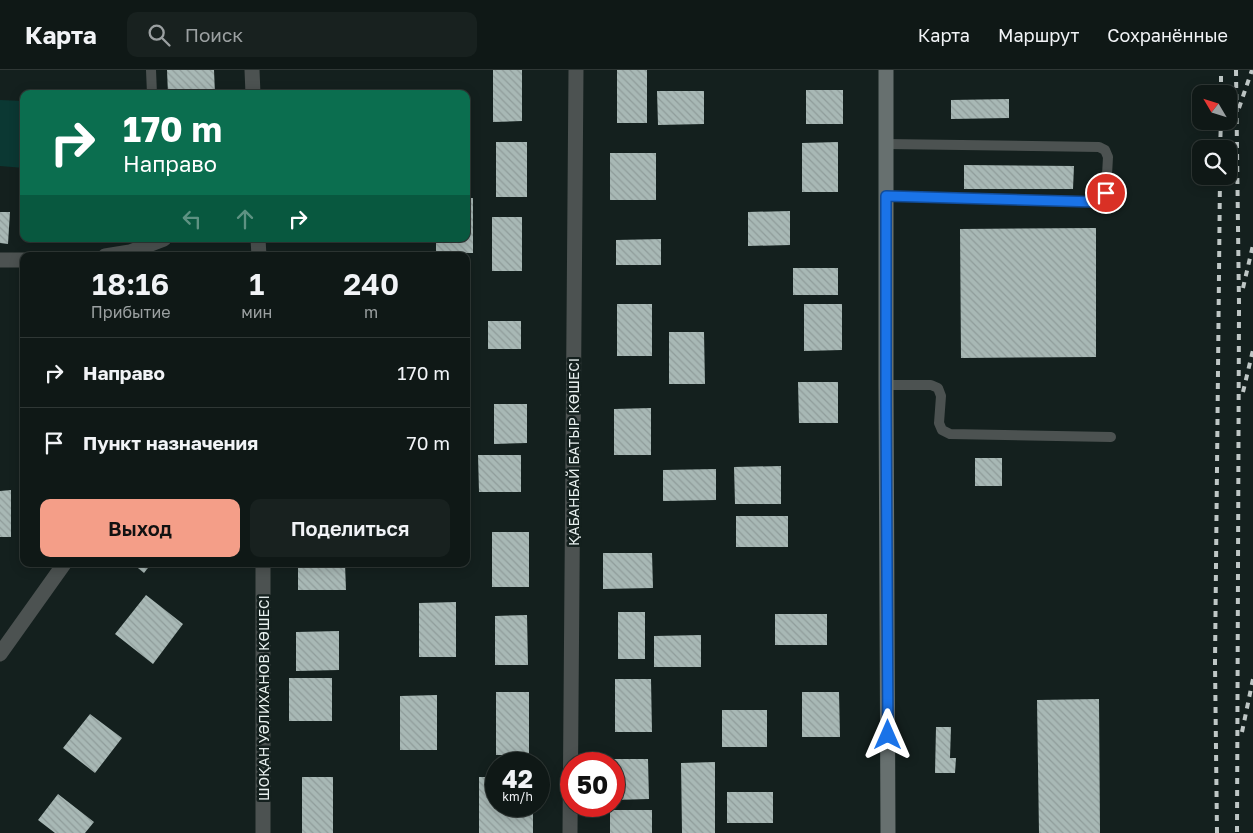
<!DOCTYPE html>
<html lang="ru">
<meta charset="utf-8">
<style>
:root{--surface:#0f1816;--page:#18211f;--text:#f1f3f6;--muted:#9ba0a1;--line:#2f3735;--accent:#f49e88}
body{margin:0;font-family:"Golos Text",sans-serif;background:var(--page);color:var(--text);height:100vh;display:flex;flex-direction:column;font-size:19px;white-space:nowrap}
*{box-sizing:border-box;margin:0}
p{font-size:16px;color:var(--muted)}
.icon{flex:none;width:28px;height:28px;fill:none;stroke:currentColor;stroke-width:2;stroke-linecap:round;stroke-linejoin:round}
.map{position:relative;flex:1;overflow:hidden}
.panel{position:absolute;left:20px;top:182px;width:450px;height:315px;display:flex;flex-direction:column;background:var(--surface);border-radius:10px;box-shadow:0 2px 12px #0003,0 0 0 1px var(--line)}
.panel>*{flex:none}
.hud{position:absolute;left:20px;top:20px;width:450px;height:152px;border-radius:10px;box-shadow:0 2px 12px #0003,0 0 0 1px var(--line);background:#0b6e4f;color:#fff;overflow:hidden}
.needle{width:32px;rotate:308deg}
.fabs{position:absolute;left:1192px;top:15px;display:grid;gap:10px}
.fabs a{display:grid;place-items:center;width:45px;height:45px;border-radius:10px;background:var(--surface);box-shadow:0 2px 12px #0003,0 0 0 1px var(--line);font-size:25px}
.speed{position:absolute;left:485px;top:682px;display:flex;gap:10px;font-size:25px;font-weight:700;text-align:center}
.speed>*{display:grid;place-content:center;width:65px;height:65px;border-radius:50%;background:var(--surface);box-shadow:0 2px 12px #0003,0 0 0 1px var(--line);line-height:1}
.speed small{font-size:12px;font-weight:400}
.speed .limit{border:8px solid #d22;background:#fff;color:#111}
.pin{position:absolute;display:grid;place-items:center;width:42px;height:42px;color:#fff;margin:-21px;border:2px solid #fff;border-radius:50%;box-shadow:0 1px 5px #0007}
.me{position:absolute;width:55px;margin:-28px;rotate:0deg;stroke-linejoin:round;filter:drop-shadow(0 0 4px #0008)}
.turn{display:flex;align-items:center;gap:18px;height:105px;padding:0 20px;font-size:22px}
.turn .icon{width:65px;height:65px;stroke-width:2.5}
.turn b{display:block;font-size:35px;line-height:42px}
.lanes{display:flex;align-items:center;height:48px;padding:0 20px;background:#0003;justify-content:center;gap:25px;direction:ltr}
.lanes .off{opacity:.35}
.eta{display:flex;justify-content:space-evenly;align-items:center;height:85px;text-align:center}
.eta b{font-size:30px;font-weight:600;line-height:35px}
.button{display:flex;gap:10px;margin-top:auto;padding:10px 20px}
.button a{flex:1;height:58px;border-radius:10px;background:var(--accent);color:#111;font-size:20px;font-weight:600;line-height:58px;text-align:center}
.button a+a{background:var(--page);color:var(--text)}
ul{padding:0;list-style:none}
li{display:flex;align-items:center;gap:15px;height:70px;padding:0 20px;border-top:1px solid var(--line)}
li div{flex:1}
li b{display:block;font-size:19px}
li em{font-style:normal}
header{display:flex;align-items:center;gap:30px;box-sizing:border-box;height:70px;padding:0 25px;background:var(--surface);border-bottom:1px solid var(--line)}
header strong{font-size:24px}
nav{display:flex;gap:28px;margin-inline-start:auto;font-size:18px}
.search{width:350px;height:45px;background:var(--page);display:flex;align-items:center;gap:12px;box-sizing:border-box;padding:0 18px;border-radius:10px;color:var(--muted);font-size:19px}
.map>svg:first-child{display:block}
.pitch{fill:#0b3833}
.building{fill:url(#building-back-hatch)}
.lines{fill:none;stroke-linecap:round;stroke-linejoin:round}
.lane{stroke:#4c5251;stroke-width:10}
.street{stroke:#4c5251;stroke-width:15}
.secondary{stroke:#67706f;stroke-width:15}
.rail{stroke:#bfc7c6;stroke-width:4;stroke-dasharray:6 6;stroke-linecap:butt}
.route-casing{stroke:#114b97;stroke-width:12}
.route{stroke:#1a73e8;stroke-width:9}
.labels{text-anchor:middle;dominant-baseline:central;stroke-width:5;stroke-linejoin:round;paint-order:stroke}
.street-label{font-size:14px;fill:#e7efee;stroke:#14201e}
</style>
<header>
<strong>Карта</strong>
<div class="search"><svg class="icon" aria-label="search" viewBox="0 0 24 24"><circle cx="10" cy="10" r="6"/><path d="M15 15l6 6"/></svg>Поиск</div>
<nav><a>Карта</a><a>Маршрут</a><a>Сохранённые</a></nav>
</header>
<div class="map">
<svg width="1253" height="763" viewBox="0 0 1253 763">
<defs>
<pattern id="building-back-hatch" width="6" height="6" patternUnits="userSpaceOnUse" patternTransform="scale(1.25)"><rect width="6" height="6" fill="#a8b8b5"/><path d="M-1 5l2 2M0 0l6 6M5-1l2 2" fill="none" stroke="#8f9c9a"/></pattern>
</defs>
<rect width="100%" height="100%" fill="#14201e"/>
<path class="pitch" d="M0 30 24 31V98L0 96Z"/>
<path class="building" d="M167 0H214L215 24H168Z
M493 0H522V51L493 52Z
M617 0H647V53H617Z
M806 20H843V54H806Z
M657 21H704V54L658 55Z
M1009 29V48L951 49V30Z
M496 72H527V127H496Z
M838 72V122H802V73Z
M610 83H656V130H610Z
M964 95 1074 96 1073 119H964Z
M466 128H473V183H436V169H466Z
M790 141V175L748 176V142Z
M0 142H10L8 174 0 173Z
M492 147H522V201H492Z
M1096 158V287L961 288 960 159Z
M36 169H76V171L36 172Z
M661 169V195H616V170Z
M793 198H838V225H793Z
M617 234H652V286H617Z
M804 234H842V280L804 281Z
M488 251H521V279H488Z
M669 262H704L705 314H669Z
M798 312H838V353H799Z
M494 334H527V373L494 374Z
M651 338V385H614V339Z
M478 385H521V422H479Z
M975 388H1002V416H975Z
M781 396V434H735L734 397Z
M716 399V430L663 431V400Z
M11 420V467H0V421Z
M736 446H788V477H736Z
M492 462H529V517H492Z
M603 483H652L653 518 603 519Z
M133 494H151L144 503Z
M298 494H345L346 520H298Z
M146 525 183 554 153 594 115 564Z
M456 532V587H419V533Z
M618 542H645V589H618Z
M775 544H827V575H775Z
M527 545 528 595H495V546Z
M339 561V600L296 601V562Z
M701 565V597H654V566Z
M289 608H332V651H289Z
M615 609H651L652 662H615Z
M496 622H529V685H496Z
M802 622H839L840 667H802Z
M437 625V680H400V626Z
M1099 629 1100 763H1039L1037 630Z
M722 640H767V677H722Z
M90 644 122 668 95 703 63 678Z
M936 657H951L950 688H956L955 703H935Z
M612 689H648L649 729 614 730V694H612Z
M715 692V763H682L681 693Z
M302 707H333V763H302Z
M479 707H496V736H533V763H479Z
M727 722H773V753H727Z
M58 724 94 752 85 763H55L38 750Z
M610 740H652V763H610Z"/>
<g class="lines">
<path class="lane" d="M151 0 152 24
M886 74 1099 77 1105 80 1108 87 1106 123 1103 129 1097 132 886 126
M886 315H931L938 318 941 326 939 353 942 360 950 364 1111 367"/>
<path class="street" d="M252 0 253 24
M258 169 259 186
M105 186 130 182 164 169
M0 190H24
M263 494V763
M0 584 64 494
M570 763 576 0"/>
<path class="secondary" d="M886 0V315L888 763"/>
<path class="rail" d="M1236 0 1239 235 1237 763
M1221 24V0
M1239 38 1252 0
M1220 79 1221 51
M1243 218 1253 175
M1243 322 1253 280
M1242 662 1253 609
M1217 763 1215 593 1220 106"/>
</g>
<g class="lines">
<defs>
<path id="route" d="M888 665 886 334V126L1097 132 1103 129 1106 123"/>
</defs>
<use href="#route" class="route-casing"/>
<use href="#route" class="route"/>
</g>
<g class="labels">
<g class="street-label">
<text transform="translate(573 382) rotate(-90)">ҚАБАНБАЙ БАТЫР КӨШЕСІ</text>
<text transform="translate(263 628) rotate(-90)">ШОҚАН УӘЛИХАНОВ КӨШЕСІ</text>
</g>
</g>
</svg>
<div class="fabs">
<a><svg class="needle" viewBox="-14 -14 28 28"><path d="M0-13l5 13h-10z" fill="#e53935"/><path d="M0 13l5-13h-10z" fill="#9ba0a1"/></svg></a>
<a><svg class="icon" aria-label="search" viewBox="0 0 24 24"><circle cx="10" cy="10" r="6"/><path d="M15 15l6 6"/></svg></a>
</div>
<div class="speed"><div>42<small>km/h</small></div><div class="limit">50</div></div>
<div class="pin" style="left:1106px;top:123px;background:#d93025"><svg class="icon" aria-label="arrive" viewBox="0 0 24 24"><path d="M6 21V4h12l-3 4 3 4H6"/></svg></div>
<svg class="me" style="left:888px;top:665px" viewBox="-20 -20 40 40"><path d="M0-17L14 15 0 8-14 15z" fill="#1a73e8" stroke="#fff" stroke-width="4"/></svg>
<div class="hud">
<div class="turn"><svg class="icon" aria-label="right" viewBox="0 0 24 24"><path d="M7 20v-9h11M14 6l5 5-5 5"/></svg><div><b>170 m</b>Направо</div></div>
<div class="lanes"><svg class="icon off" aria-label="left" viewBox="0 0 24 24"><path d="M17 20v-9H6M10 6l-5 5 5 5"/></svg><svg class="icon off" aria-label="ahead" viewBox="0 0 24 24"><path d="M12 20V5M6 11l6-6 6 6"/></svg><svg class="icon" aria-label="right" viewBox="0 0 24 24"><path d="M7 20v-9h11M14 6l5 5-5 5"/></svg></div>
</div>
<section class="panel">
<div class="eta">
<div><b>18:16</b><p>Прибытие</p></div>
<div><b>1</b><p>мин</p></div>
<div><b>240</b><p>m</p></div>
</div>
<ul>
<li><svg class="icon" aria-label="right" viewBox="0 0 24 24"><path d="M7 20v-9h11M14 6l5 5-5 5"/></svg><div><b>Направо</b></div><em>170 m</em></li>
<li><svg class="icon" aria-label="arrive" viewBox="0 0 24 24"><path d="M6 21V4h12l-3 4 3 4H6"/></svg><div><b>Пункт назначения</b></div><em>70 m</em></li>
</ul>
<div class="button"><a>Выход</a><a>Поделиться</a></div>
</section>
</div>
